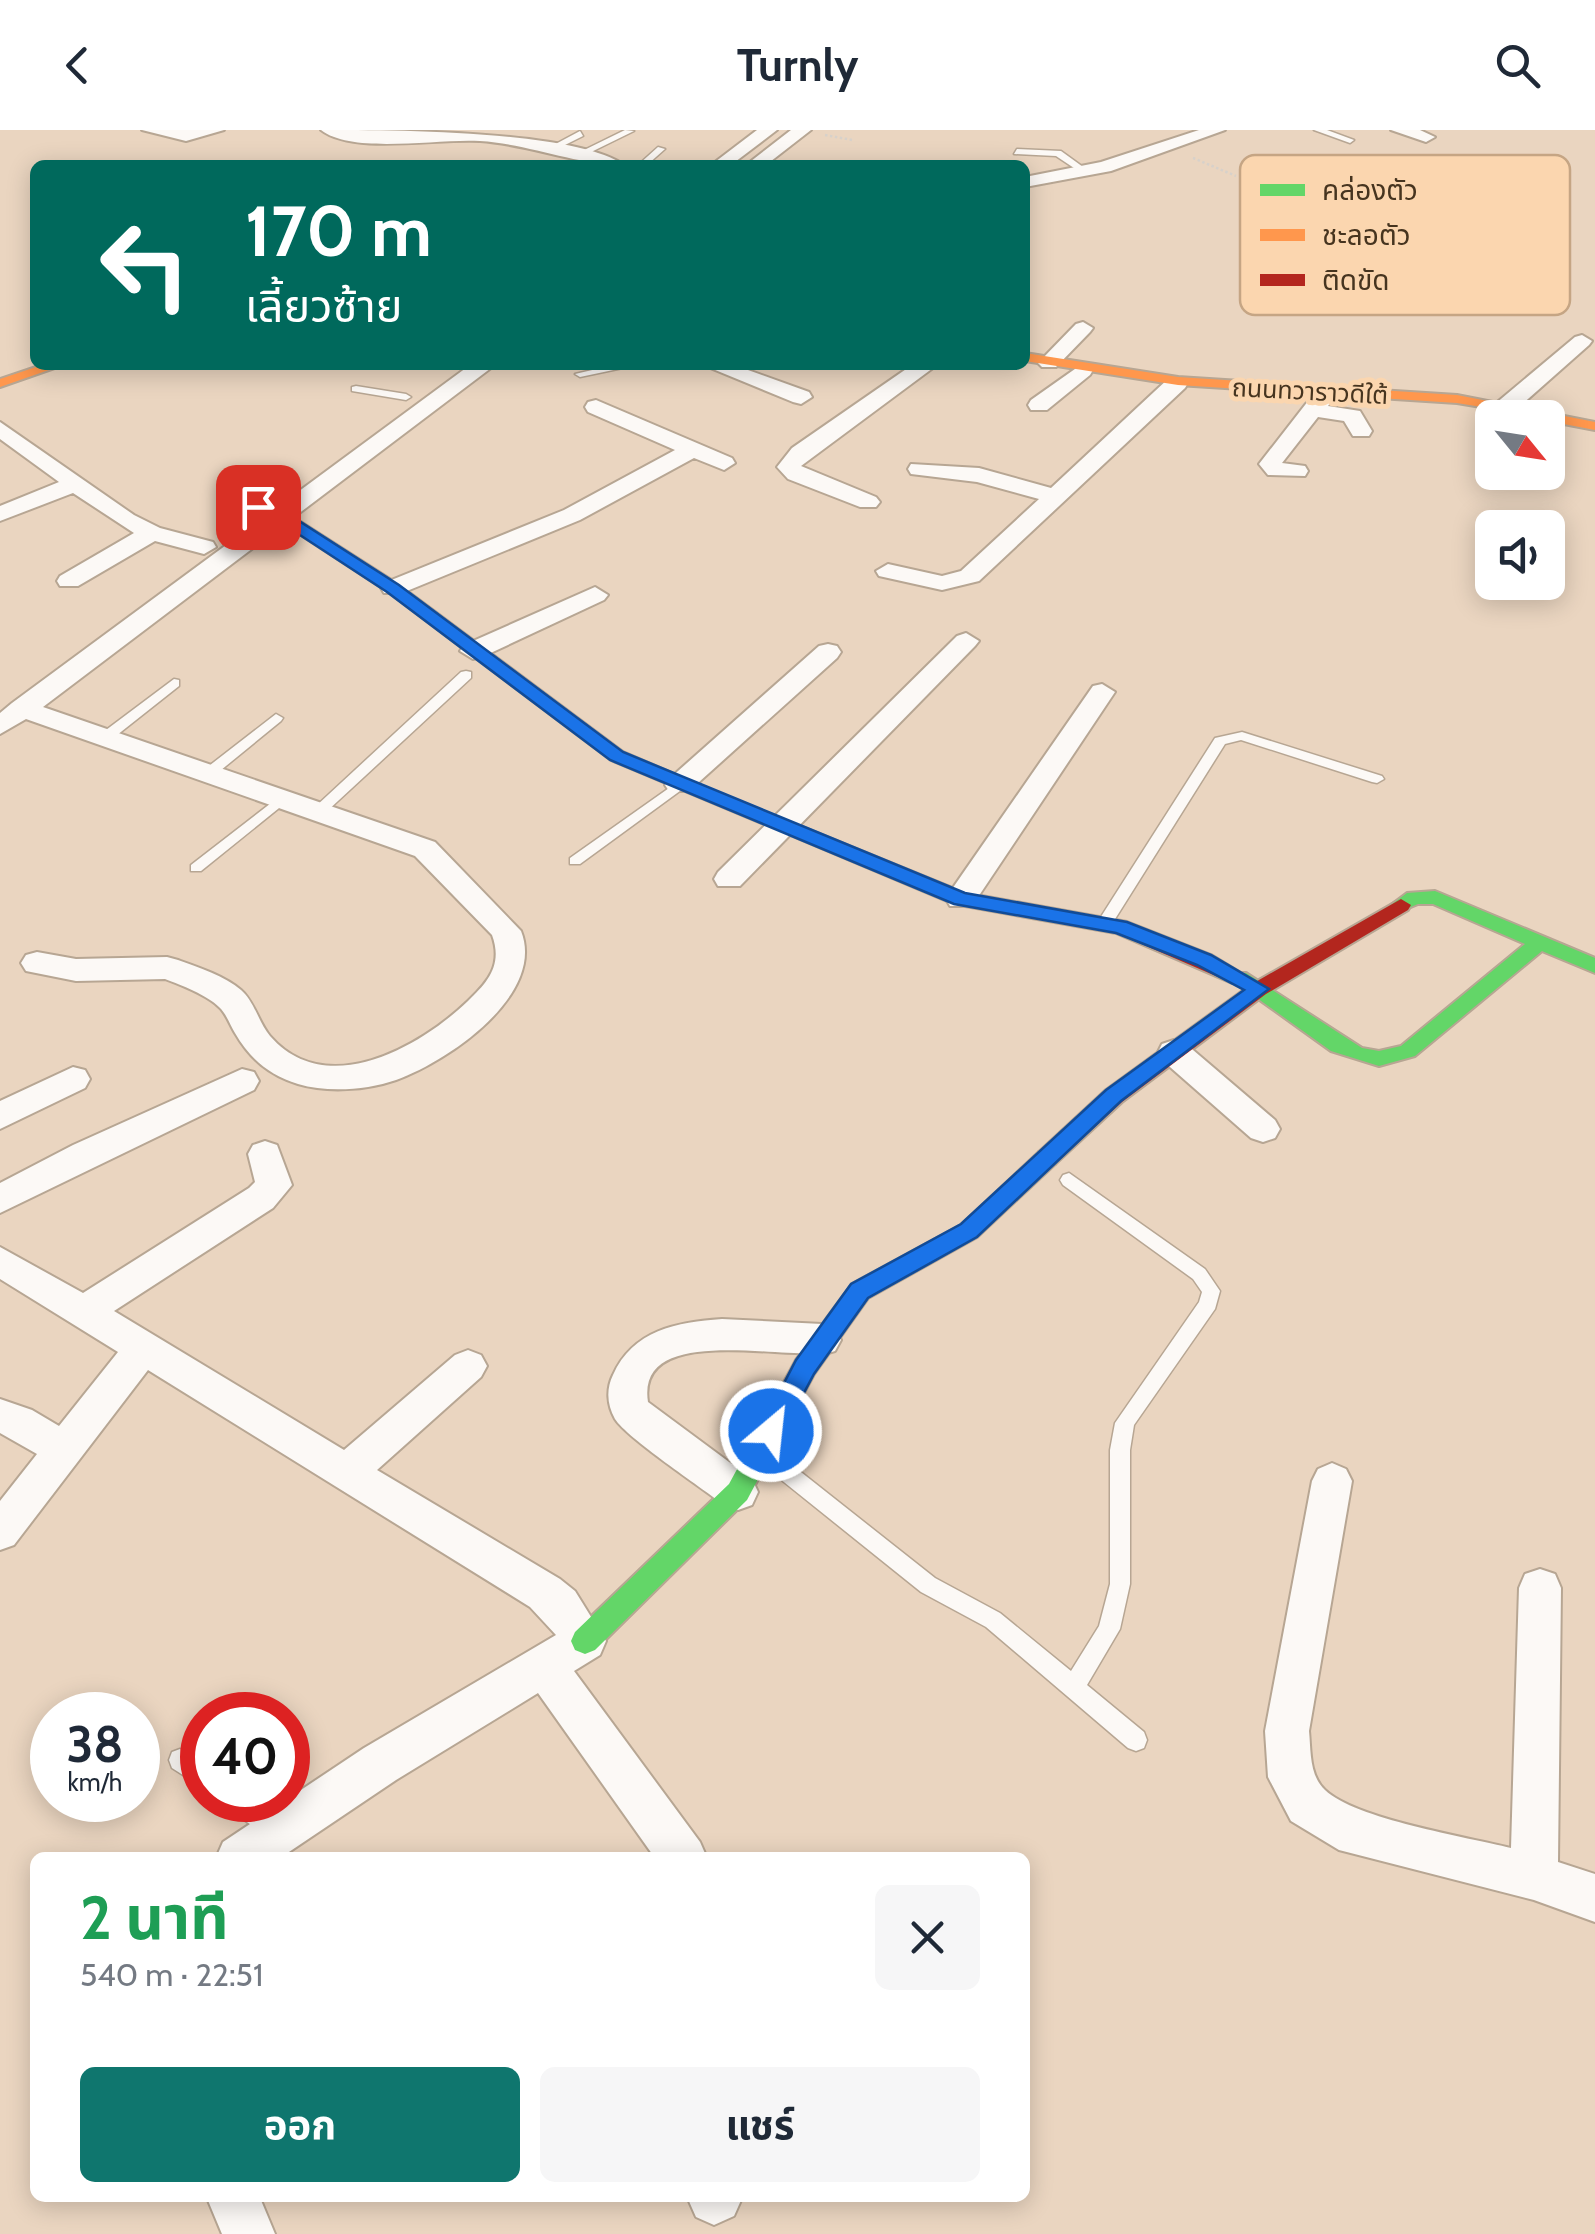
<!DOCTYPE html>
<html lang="th">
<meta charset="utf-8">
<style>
:root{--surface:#fff;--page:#f6f6f7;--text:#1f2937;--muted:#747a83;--accent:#0f766e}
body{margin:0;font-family:Cabin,"Noto Sans Thai",sans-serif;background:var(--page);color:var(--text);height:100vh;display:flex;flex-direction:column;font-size:38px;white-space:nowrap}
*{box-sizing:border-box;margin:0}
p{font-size:32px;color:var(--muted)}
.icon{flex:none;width:55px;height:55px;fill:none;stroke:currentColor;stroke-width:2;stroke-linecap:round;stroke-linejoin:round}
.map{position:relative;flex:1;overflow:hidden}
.panel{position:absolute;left:30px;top:1722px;width:1000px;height:350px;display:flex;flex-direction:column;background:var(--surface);border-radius:15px;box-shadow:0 5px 25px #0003}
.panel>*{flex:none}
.hud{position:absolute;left:30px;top:30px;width:1000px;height:210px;border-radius:15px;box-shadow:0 5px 25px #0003;background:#00695c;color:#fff;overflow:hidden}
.needle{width:65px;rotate:120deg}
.fabs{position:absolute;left:1475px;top:270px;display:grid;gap:20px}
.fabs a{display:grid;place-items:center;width:90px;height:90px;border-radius:15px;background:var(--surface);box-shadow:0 5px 25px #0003;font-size:50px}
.speed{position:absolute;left:30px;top:1562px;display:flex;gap:20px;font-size:50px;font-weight:700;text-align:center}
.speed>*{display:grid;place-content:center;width:130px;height:130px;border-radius:50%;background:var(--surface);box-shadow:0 5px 25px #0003;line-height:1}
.speed small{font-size:25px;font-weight:400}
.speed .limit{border:15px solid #d22;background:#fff;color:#111}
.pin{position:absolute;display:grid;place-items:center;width:85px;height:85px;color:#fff;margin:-42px;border-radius:20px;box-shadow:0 5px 15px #0006}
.me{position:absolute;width:110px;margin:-55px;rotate:28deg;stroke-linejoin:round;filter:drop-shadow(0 0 8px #0008)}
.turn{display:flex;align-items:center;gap:35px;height:210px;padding:0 50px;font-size:45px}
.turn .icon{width:130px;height:130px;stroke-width:2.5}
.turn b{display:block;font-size:70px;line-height:85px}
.round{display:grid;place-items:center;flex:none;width:105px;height:105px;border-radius:15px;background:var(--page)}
.summary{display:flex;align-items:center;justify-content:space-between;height:170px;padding:0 50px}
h1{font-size:60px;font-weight:700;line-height:75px;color:#1e9e55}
.action{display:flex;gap:20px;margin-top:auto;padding:20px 50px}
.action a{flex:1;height:115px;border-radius:15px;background:var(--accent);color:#fff;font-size:40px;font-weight:700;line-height:115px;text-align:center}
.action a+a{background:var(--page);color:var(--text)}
header{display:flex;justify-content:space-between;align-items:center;height:130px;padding:0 50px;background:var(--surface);font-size:45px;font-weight:700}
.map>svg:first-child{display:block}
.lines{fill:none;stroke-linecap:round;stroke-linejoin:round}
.lane-casing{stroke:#b7a693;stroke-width:3}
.street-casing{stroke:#b7a693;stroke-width:4}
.fast-casing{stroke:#b7a693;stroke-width:4}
.slow-casing{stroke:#b7a693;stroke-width:4}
.jam-casing{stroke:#b7a693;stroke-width:4}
.path{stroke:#d7d1ca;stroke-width:2.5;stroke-dasharray:2.5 2.5;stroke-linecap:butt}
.lane{fill:#fcf9f6;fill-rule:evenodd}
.street{fill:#fcf9f6;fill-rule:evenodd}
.fast{fill:#63d668;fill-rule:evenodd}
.slow{fill:#ff974d;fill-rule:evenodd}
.jam{fill:#b3261e;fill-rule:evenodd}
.route{fill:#1a73e8;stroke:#114b97;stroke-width:2.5}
.labels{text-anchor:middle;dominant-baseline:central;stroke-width:10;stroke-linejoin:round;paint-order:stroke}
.far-street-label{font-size:25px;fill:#46341f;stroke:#fbd6af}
.key{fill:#fbd6af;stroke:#c5a584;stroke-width:2.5}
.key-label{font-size:28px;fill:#46341f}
</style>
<header><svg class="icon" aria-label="back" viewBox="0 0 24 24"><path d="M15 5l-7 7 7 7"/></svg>Turnly<svg class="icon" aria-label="search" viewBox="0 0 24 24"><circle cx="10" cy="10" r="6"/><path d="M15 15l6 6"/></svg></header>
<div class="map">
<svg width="1595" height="2104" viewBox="0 0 1595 2104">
<rect width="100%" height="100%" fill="#ead5c0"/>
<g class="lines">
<defs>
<path id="lane" d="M625 0 634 1 583 26 576 24Z
M1314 0H1327L1354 10 1350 13Z
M580 1 583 6 557 19 550 17Z
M658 17 665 19 647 35H638Z
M1017 19 1061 21 1090 42 1083 44 1056 26 1014 24Z
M614 235H637L580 247 575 244Z
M356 256 406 264 411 267 406 270 352 261V257Z
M466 541 471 542V548L325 683H315V677L461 542Z
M174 549 179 550V556L112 609H102V603Z
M276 584 283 588 281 591 215 645H205V639Z
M1242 602 1382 646 1384 649 1377 653 1372 652 1241 610 1225 614 1110 797H1100L1097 793 1215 608Z
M679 651 686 655 684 658 580 734H570V728Z
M284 663 289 664V670L201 741H191V735Z
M1069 1043 1205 1139 1220 1161 1215 1179 1134 1295 1130 1320V1454L1120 1499 1087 1555 1144 1602 1147 1610 1144 1618 1136 1621 1128 1618 986 1497 921 1462 754 1328 751 1322 754 1316 761 1313 768 1316 935 1448 1000 1483 1071 1541 1099 1496 1110 1454V1320L1115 1293 1199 1172 1202 1162 1193 1149 1063 1055 1060 1050 1063 1045Z
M180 1619 202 1633V1657L172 1638 169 1630 172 1622Z
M226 1670C249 1670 279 1672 289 1698L286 1706 278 1709C261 1702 234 1687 226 1670Z"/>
<path id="street" d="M142 0H224L186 11Z
M321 0C388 0 575 0 624 35 576 35 529 14 480 11 439 8 353 25 321 0Z
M757 0H777L731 35H711Z
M791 0H811L766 35H746Z
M1199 0H1225L1111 41 1025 57V47L1101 32Z
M1391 0H1420L1435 7 1426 12Z
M1083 192 1093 198 1090 202 1056 237H1042L1038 233 1042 229 1076 194Z
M1582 205 1592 211 1589 215 1511 284H1495L1492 279 1495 274 1575 207Z
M1082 234 1093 240 1090 245 1047 280H1031L1028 275 1031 270Z
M470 235H495L43 577 435 712 521 801C546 864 449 931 396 950 367 960 328 963 298 954 269 945 250 929 235 903 230 895 226 883 219 877 207 865 181 855 165 849L76 851 26 841 21 833 26 825 37 822 76 829 167 827 178 830C198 837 225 846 241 860 254 871 259 893 270 906 326 970 419 918 468 871 488 852 503 835 492 805L415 726 26 589 0 604V583L12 573Z
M703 235H734L809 262 812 267 801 274 793 272Z
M912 235H937L801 336 876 367 880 372 876 377H860L788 349 777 337 792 318Z
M1177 247 1188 253 1185 258 979 451 942 460 879 446 876 441 888 434 942 446 961 441 1039 369 977 352 911 344 908 339 911 334 979 338 1051 358 1169 248Z
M1327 256 1338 262 1328 276 1360 281 1372 301 1369 306H1353L1344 291 1318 287 1282 333 1305 336 1308 341 1305 346 1268 345 1259 334 1319 257Z
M596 270 732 328 735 333 724 340 694 328 580 390 402 463H384L381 458 384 453 564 380 675 320 588 282 585 277 588 272Z
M0 292 134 385 160 398 213 412 216 417 204 424 155 411 78 456H60L57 451 60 446 134 403 73 363 0 391V376L59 352 0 309Z
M595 457 608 465 604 470 482 527 473 529 460 521 464 515Z
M966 503 979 511 975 516 740 756H718L714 749 718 742 957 506Z
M828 514 837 516 841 522 837 528 689 661H669L665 655 669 649 819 516Z
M1102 554 1115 562 972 776H950L946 769 950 762 1093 556Z
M1174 910 1186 914 1275 990 1280 999 1275 1008 1263 1012 1251 1008 1162 930 1158 922 1162 914Z
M73 937 85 940 90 949 85 958 0 999V971Z
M242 939 254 942 259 951 254 960 0 1083V1053L73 1015Z
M265 1011 277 1015 292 1055 273 1078 114 1181 344 1320 455 1225 468 1220 481 1225 487 1236 481 1247 377 1340 560 1449 575 1461 606 1511 600 1525 574 1541 700 1712 707 1728H655L538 1563 396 1650 280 1728H216L223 1712 364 1618 556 1505 530 1477 148 1240 14 1415 0 1420V1371L37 1324 0 1303V1269L32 1280 59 1296 118 1222 0 1149V1117L83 1163 249 1058 255 1052 248 1024 253 1015Z
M722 1189 822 1194 835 1199 841 1210 835 1221C796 1234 635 1189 648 1272L752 1349 758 1362 752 1375 738 1380 724 1375C701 1357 627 1308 615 1289 607 1275 606 1259 613 1245 633 1200 677 1192 722 1189Z
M1332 1333 1346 1339 1352 1351 1309 1601C1311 1621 1309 1645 1325 1660 1355 1689 1467 1707 1511 1718L1519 1458 1525 1444 1540 1439 1555 1444 1561 1458 1558 1732 1595 1744V1792L1534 1770 1339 1720 1291 1691 1268 1647 1265 1601 1312 1351 1318 1339Z
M207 2068H260L275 2104H222Z
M742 2068 734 2086 714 2095 696 2087 688 2069Z"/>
<path id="fast" d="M258 372 285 382 399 455 623 622 792 695 790 699H776L611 630 387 461 275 388 250 377Z
M1435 761 1595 828V843L1542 821 1415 926 1379 936 1331 921 1229 848 1232 843H1246L1362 918 1379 921 1401 916 1525 814 1433 774H1418L1401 781 1391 775 1407 763Z
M1047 1020 1058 1028 1055 1034 977 1107 868 1168 814 1244 747 1370 595 1520 585 1524 575 1520 571 1511 575 1502 729 1354 796 1230 852 1154 961 1095 1039 1022Z"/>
<path id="slow" d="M1025 223 1178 247 1457 265 1595 292V300L1548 291V288L1457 273 1178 255 1025 231Z
M42 235H63L0 257V249Z"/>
<path id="jam" d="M783 689 965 763 1127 792 1211 825 1249 848 1246 853H1232L1116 803 954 774 776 699 774 695Z
M1401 769 1411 775 1408 780 1266 864 1122 972 1055 1034H1039L1036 1028 1039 1022 1106 960 1252 854Z"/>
</defs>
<use href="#lane" class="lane-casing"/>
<use href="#street" class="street-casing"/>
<use href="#fast" class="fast-casing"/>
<use href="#slow" class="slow-casing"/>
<use href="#jam" class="jam-casing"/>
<path class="path" d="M825 5 852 10
M1193 28 1236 46"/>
<use href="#lane" class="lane"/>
<use href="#street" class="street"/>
<use href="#fast" class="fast"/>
<use href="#slow" class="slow"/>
<use href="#jam" class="jam"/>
</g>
<path class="route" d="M258 372 285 382 399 455 623 622 965 763 1127 792 1211 825 1269 859 1121 971 977 1107 868 1168 814 1244 780 1308 771 1312 762 1308 759 1301 796 1230 851 1154 961 1094 1106 960 1244 860 1197 835 1116 803 954 774 610 630 387 462 274 388 253 380V373Z"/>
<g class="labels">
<g class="far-street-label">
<text transform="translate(1310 261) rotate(3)">ถนนทวาราวดีใต้</text>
</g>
</g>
<rect x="1240" y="25" width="330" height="160" rx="15" class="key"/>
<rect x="1260" y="54" width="45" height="12" fill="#63d668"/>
<rect x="1260" y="99" width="45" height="12" fill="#ff974d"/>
<rect x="1260" y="144" width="45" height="12" fill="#b3261e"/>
<g class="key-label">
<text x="1322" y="70">คล่องตัว</text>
<text x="1322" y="115">ชะลอตัว</text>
<text x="1322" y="160">ติดขัด</text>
</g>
</svg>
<div class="fabs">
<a><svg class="needle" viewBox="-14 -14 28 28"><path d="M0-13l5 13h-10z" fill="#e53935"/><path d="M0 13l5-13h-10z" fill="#747a83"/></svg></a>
<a><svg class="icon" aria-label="sound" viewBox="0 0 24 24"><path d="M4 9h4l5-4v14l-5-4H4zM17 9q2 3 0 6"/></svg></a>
</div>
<div class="speed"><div>38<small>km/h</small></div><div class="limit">40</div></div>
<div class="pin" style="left:258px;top:377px;background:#d93025"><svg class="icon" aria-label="arrive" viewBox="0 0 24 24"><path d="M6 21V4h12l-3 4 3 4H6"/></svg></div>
<svg class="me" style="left:771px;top:1301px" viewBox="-20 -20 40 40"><circle r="17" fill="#1a73e8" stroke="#fff" stroke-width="3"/><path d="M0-11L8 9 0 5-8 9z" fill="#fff"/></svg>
<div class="hud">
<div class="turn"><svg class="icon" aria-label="left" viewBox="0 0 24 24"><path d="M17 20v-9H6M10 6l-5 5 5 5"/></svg><div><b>170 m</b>เลี้ยวซ้าย</div></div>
</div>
<section class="panel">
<div class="summary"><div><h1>2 นาที</h1><p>540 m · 22:51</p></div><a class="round"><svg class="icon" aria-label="close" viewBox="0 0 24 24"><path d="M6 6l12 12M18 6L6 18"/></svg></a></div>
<div class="action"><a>ออก</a><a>แชร์</a></div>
</section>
</div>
